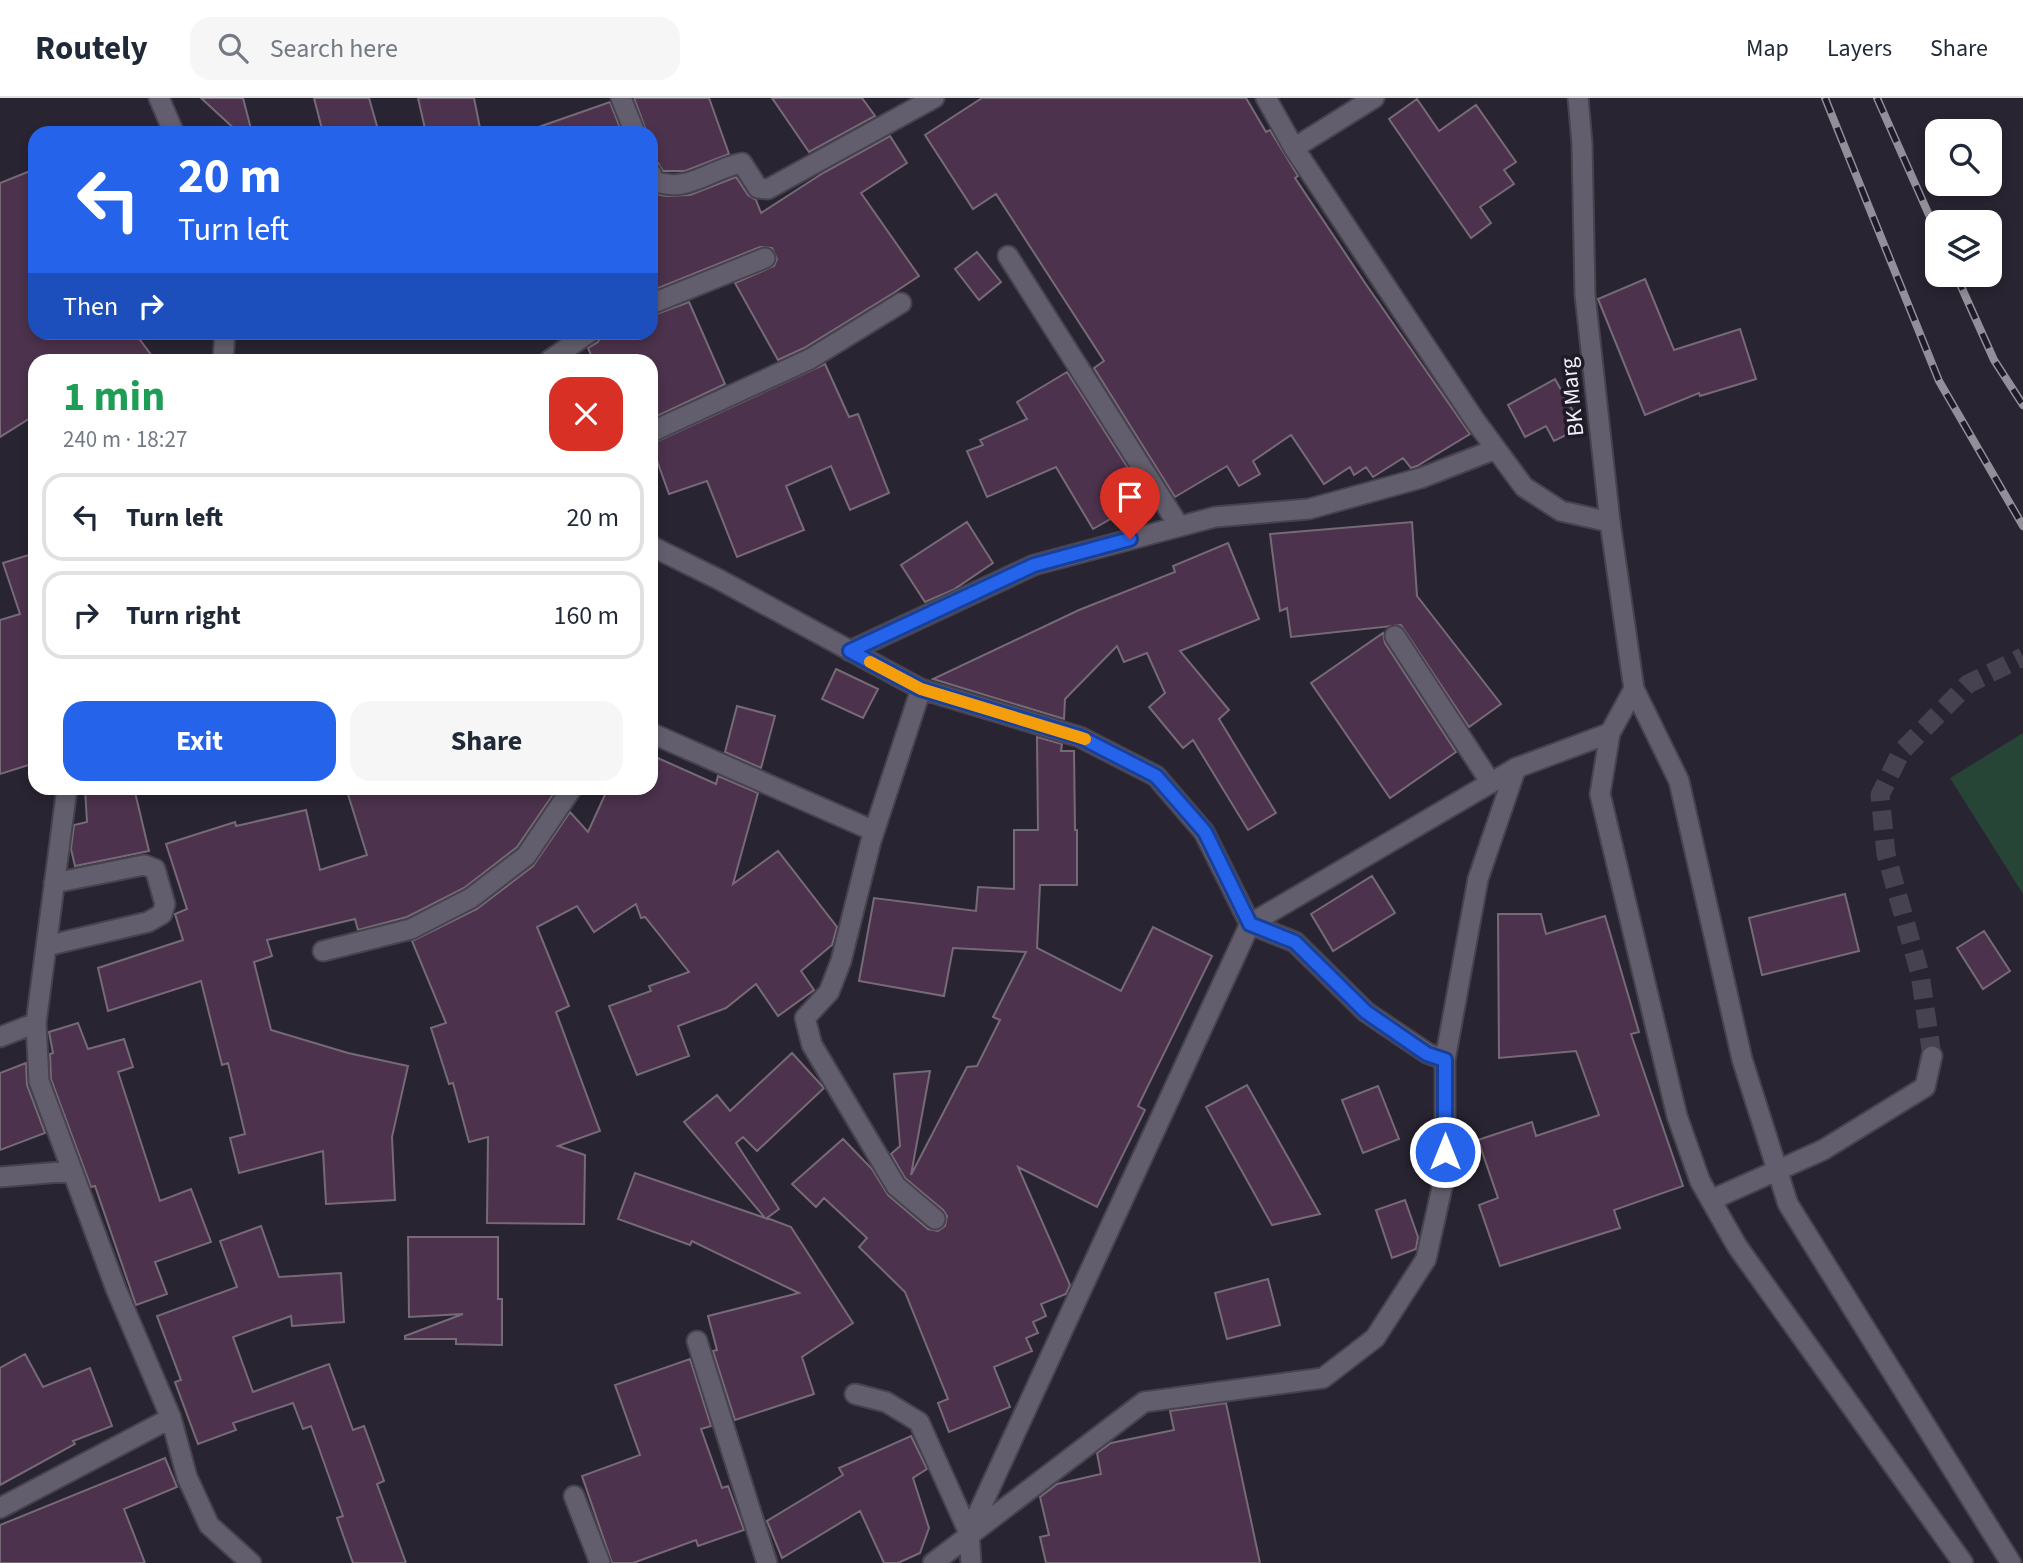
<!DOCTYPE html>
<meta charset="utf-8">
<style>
:root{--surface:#fff;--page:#f6f6f7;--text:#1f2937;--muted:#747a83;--line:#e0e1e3;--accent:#2563eb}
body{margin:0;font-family:"Source Sans 3",sans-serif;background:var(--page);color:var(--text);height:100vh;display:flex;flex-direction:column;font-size:26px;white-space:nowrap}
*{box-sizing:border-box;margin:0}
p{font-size:23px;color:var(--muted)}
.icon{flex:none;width:38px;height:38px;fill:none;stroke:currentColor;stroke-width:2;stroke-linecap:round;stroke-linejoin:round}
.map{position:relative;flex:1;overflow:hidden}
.sheet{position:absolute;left:28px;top:256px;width:630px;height:441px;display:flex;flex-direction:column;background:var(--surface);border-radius:21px;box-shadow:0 4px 10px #0003}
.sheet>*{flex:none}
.hud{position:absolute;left:28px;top:28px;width:630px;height:214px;border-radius:21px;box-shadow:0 4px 10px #0003;background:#2563eb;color:#fff;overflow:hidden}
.controls{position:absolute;left:1925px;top:21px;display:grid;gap:14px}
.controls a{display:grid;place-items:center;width:77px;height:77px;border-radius:14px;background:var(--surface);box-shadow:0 4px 10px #0003;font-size:35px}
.pin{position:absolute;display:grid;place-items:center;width:60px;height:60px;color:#fff;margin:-72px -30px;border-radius:50% 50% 50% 0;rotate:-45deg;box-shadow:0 0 7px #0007}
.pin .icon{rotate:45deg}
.me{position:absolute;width:77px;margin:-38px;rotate:0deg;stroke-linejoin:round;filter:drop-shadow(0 0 5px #0008)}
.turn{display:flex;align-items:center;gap:24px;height:147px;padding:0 35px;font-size:32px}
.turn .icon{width:91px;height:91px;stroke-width:2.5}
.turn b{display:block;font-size:49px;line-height:60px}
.then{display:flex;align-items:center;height:66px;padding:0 35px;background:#0003;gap:14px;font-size:26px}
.round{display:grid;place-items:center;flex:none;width:74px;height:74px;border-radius:21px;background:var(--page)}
.headline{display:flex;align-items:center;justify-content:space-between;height:119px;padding:0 35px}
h1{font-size:42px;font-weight:700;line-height:52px;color:#1e9e55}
.cta{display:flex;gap:14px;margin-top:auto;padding:14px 35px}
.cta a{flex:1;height:80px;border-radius:21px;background:var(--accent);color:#fff;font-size:28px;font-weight:700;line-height:80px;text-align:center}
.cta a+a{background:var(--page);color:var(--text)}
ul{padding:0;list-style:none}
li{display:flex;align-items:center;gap:21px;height:88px;margin:0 14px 10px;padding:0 21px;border:4px solid var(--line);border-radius:21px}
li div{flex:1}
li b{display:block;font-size:26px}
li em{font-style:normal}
header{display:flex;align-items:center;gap:42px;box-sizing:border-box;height:98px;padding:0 35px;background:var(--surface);border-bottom:2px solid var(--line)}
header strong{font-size:33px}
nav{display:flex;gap:38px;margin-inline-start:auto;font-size:24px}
.search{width:490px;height:63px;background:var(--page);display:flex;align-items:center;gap:18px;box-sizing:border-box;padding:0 24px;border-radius:21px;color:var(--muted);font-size:26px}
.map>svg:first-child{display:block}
.green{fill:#274537}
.building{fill:#4c324c;stroke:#776a77;stroke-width:2}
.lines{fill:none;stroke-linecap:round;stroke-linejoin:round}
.tertiary-tunnel{stroke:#47424f;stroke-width:19;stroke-dasharray:19 10;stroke-linecap:butt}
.minor-casing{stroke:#47434e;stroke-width:23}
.tertiary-casing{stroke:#47434e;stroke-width:23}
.minor{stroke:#635e6d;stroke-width:19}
.tertiary{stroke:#635e6d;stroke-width:19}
.rail-casing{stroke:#938f9a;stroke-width:8}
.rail{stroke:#1f1a27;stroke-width:5;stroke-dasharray:16;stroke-linecap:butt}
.route-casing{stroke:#184099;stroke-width:18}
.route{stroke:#2563eb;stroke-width:12}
.slow{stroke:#f59e0b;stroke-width:12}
.labels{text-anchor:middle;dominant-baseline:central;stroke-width:7;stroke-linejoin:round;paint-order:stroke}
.street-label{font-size:23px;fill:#f1eef7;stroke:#1f1a27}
</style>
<header>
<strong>Routely</strong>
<div class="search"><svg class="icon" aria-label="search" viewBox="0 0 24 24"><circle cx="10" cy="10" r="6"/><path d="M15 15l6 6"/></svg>Search here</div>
<nav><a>Map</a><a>Layers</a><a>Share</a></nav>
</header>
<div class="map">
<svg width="2023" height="1465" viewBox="0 0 2023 1465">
<rect width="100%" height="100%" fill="#292431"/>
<path class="green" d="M2023 635V796L1950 680Z"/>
<path class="building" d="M201 0H243L252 35H239Z
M314 0H369L379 35H323Z
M418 0H474L481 35H426Z
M634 0H709L729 56 685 73H663L658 65 651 63V35H647Z
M772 0H862L875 18 809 54Z
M982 0H1246L1266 34 1270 32 1298 78 1295 80 1365 185 1470 336 1417 368 1411 370 1403 360 1373 379 1366 369 1354 377 1350 369 1324 386 1291 337 1253 363 1260 376 1239 388 1227 368 1175 399 1094 270 1104 263 996 96 973 111 925 37Z
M1417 1 1439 33 1476 7 1516 64 1504 72 1514 86 1480 109 1491 125 1471 140 1389 21Z
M610 4 622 35H533V31Z
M890 38 907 65 861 95 919 178 895 194 804 250 778 262 735 185 774 168 777 161 772 150 760 149 651 193V95L666 98 690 97 736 79 748 97 756 102 761 115 823 75Z
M35 71V234H134L155 262H35V317L0 339V85Z
M977 154 1001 184 979 202 955 171Z
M1645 181 1674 252 1740 231 1756 281 1700 298 1699 295 1645 317 1598 201Z
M689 204 725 286 651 321V262H593L588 250 598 244 602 234H651V218Z
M825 266 849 319 858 316 889 395 850 412 831 368 786 388 804 432 737 459 707 383 669 396 651 346Z
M1067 274 1147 400 1093 431 1056 369 987 399 967 353 983 347 980 342 1027 321 1017 304Z
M1555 281 1582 329 1554 343 1546 328 1525 339 1508 307Z
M967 424 993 465 953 492 925 504 901 467Z
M1412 424 1417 498 1501 606 1469 629 1401 527 1291 539 1287 510 1280 513 1270 436Z
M1228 445 1259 521 1180 553 1229 612 1219 621 1276 715 1248 732 1193 642 1183 650 1149 609 1165 595 1147 555 1124 564 1117 548 1065 601 1064 621 933 581 1079 512 1175 474 1173 468Z
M35 455V665L0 676V522L20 516 3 465Z
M1383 535 1385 545 1456 654 1390 700 1311 585Z
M836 571 878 591 863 620 822 601Z
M737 608 775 618 761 670 725 654Z
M1037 639 1062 646 1061 653H1074L1075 732H1077V787H1040L1037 850 1121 893 1153 829 1212 858 1138 1008 1145 1012 1097 1109 1018 1069 1070 1187 1066 1196 1041 1206 1046 1218 1033 1224 1038 1235 1026 1240 1032 1253 994 1269 1010 1309 949 1334 938 1305 948 1301 905 1194 859 1149 867 1140 824 1100 816 1109 792 1086 843 1041 872 1071 888 1097 928 1131 938 1133 945 1128 947 1118 943 1112 905 1080 891 1056 900 1048 894 976 930 973 911 1077 967 969 977 968 1000 922 993 919 1026 854 953 850 944 898 859 883 874 800 976 813 978 789 1014 791V732H1038Z
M651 657 716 686 718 678 758 695 733 786 778 753 837 829 832 847 801 873 814 892 778 918 756 886 726 910 678 928 689 958 637 977 609 908 651 893 649 888 689 874 645 819 641 820 636 806 594 834 577 808 537 829 569 908 556 914 600 1033 558 1048 585 1057 584 1126 487 1125 488 1039 469 1044 453 985 449 986 431 930 446 925 412 843 477 811 533 768 570 714 588 734 608 690H651Z
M85 690H134L149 753 75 768 71 751 74 727 87 724Z
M346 690H549L554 695 517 749 464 790 407 819 358 832 355 821 267 842 272 858 254 864 271 932 348 955 408 968 392 1039 395 1102 326 1106 323 1053 239 1075 230 1040 245 1036 228 965 222 967 201 883 108 913 98 870 183 842 175 816 187 811 166 746 235 724 236 728 306 712 320 772 367 757Z
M1372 778 1395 815 1333 853 1311 816Z
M1845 796 1859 853 1762 877 1749 820Z
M1498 816H1541L1546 836 1605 818 1639 934 1631 936 1683 1088 1614 1112 1620 1130 1500 1168 1479 1107 1498 1100 1478 1042 1532 1024 1536 1038 1599 1017 1576 953 1499 960Z
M1984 833 2010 873 1983 891 1957 850Z
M78 925 88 951 124 941 133 969 118 974 160 1103 191 1091 211 1144 155 1164 167 1196 136 1207 95 1088 91 1089 51 981 50 956 53 955 49 934Z
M792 955 824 990 757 1053 743 1039 736 1045 779 1111 767 1120 791 1129 853 1225 802 1259 814 1296 735 1322 713 1253 717 1252 708 1218 799 1195 692 1143 690 1147 618 1121 635 1075 765 1120 684 1024 717 997 730 1013Z
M26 965 27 987 45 1035 0 1052V975Z
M1247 987 1320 1116 1272 1127 1206 1009Z
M1378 988 1399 1041 1363 1055 1342 1002Z
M1405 1102 1418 1139 1416 1151 1392 1160 1376 1112Z
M261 1128 279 1179 341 1175 344 1224 292 1228 291 1218 233 1239 253 1294 329 1266 353 1332 364 1328 384 1383 377 1386 406 1465H353L337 1420 343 1418 311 1328 303 1331 293 1305 233 1325 236 1332 198 1346 175 1284 181 1282 157 1218 237 1189 220 1143Z
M408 1139H498V1201H502V1247L456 1246V1241H405V1238L463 1216 409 1219Z
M1268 1181 1280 1227 1227 1241 1215 1195Z
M25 1256 43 1289 90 1270 112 1328 73 1343 75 1346 0 1387V1270Z
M690 1261 711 1328 701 1331 722 1390 728 1388 744 1432 698 1448 696 1442 633 1465H612L582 1378 640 1357 615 1287Z
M1226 1305 1260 1465H1046L1040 1439 1049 1437 1040 1399 1057 1386 1101 1376 1097 1355 1111 1345 1174 1332 1170 1313Z
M911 1338 927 1371 913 1380 929 1430 920 1455 898 1465H884L860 1413 782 1460 767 1423 843 1377 839 1370Z
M165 1360 177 1389 124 1411 145 1465H0V1427Z"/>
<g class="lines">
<path class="tertiary-tunnel" d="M1932 958 1920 876 1886 756 1880 697 1901 654 1968 586 2023 559"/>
<defs>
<path id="minor" d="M159 0 174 35
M621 0 635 35
M1266 0 1294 50 1474 321 1524 389 1561 413 1610 424
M1294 50 1374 0
M651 75 654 83C687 96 710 71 742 65L758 90 768 91 934 0
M1008 158 1179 428
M651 206 765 160
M223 262 225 234
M550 262 590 234
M651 334 810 261 901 205
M651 448 720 482 921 591 1080 639 1156 678 1204 734 1250 826 1295 844 1366 914 1427 955 1445 962
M1395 538 1491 685
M850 553 1034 467 1215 419 1309 411 1421 380 1496 351
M921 591 871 743 841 863 829 894 805 920 812 947 896 1088 935 1121
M651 635 874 733
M67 690 36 925 39 983 116 1191 171 1320 187 1379 209 1427 251 1465
M46 848 148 824 162 816 165 806 155 771 144 767 54 785
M323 853 411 831 471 800 526 758 572 690
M0 939 36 925
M0 1079 72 1073
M697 1243 767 1465
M855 1296 886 1304 919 1324 969 1435
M574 1398 600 1465
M0 1410 171 1320
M933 1465 1144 1304 1323 1280 1375 1240 1426 1161 1445 1076V962L1478 781 1516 670"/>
<path id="tertiary" d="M1578 0 1582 45 1585 197 1610 424 1634 591 1679 683 1742 961 1788 1106 2011 1465
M1634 591 1610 635 1600 696 1677 1018 1700 1083 1737 1148 1963 1465
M1711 1102 1823 1052 1925 989 1932 958
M971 1465 969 1435 1250 826 1516 670 1610 635"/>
</defs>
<use href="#minor" class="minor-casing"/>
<use href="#tertiary" class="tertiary-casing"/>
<use href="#minor" class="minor"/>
<use href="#tertiary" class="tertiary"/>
<defs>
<path id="rail" d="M1825 0 1939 283 2023 428
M1877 0 1937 135
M1956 177 1994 262 2023 307"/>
</defs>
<use href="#rail" class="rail-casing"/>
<use href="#rail" class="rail"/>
</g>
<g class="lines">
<defs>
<path id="route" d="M1130 441 1034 467 850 553 921 591 1080 639 1156 678 1205 734 1250 826 1295 844 1366 914 1427 956 1445 962V1054"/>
</defs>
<use href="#route" class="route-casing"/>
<use href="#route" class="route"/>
<path class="slow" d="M870 564 921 591 1085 641"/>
</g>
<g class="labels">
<g class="street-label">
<text transform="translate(1572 299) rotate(-96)">BK Marg</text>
</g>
</g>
</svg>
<div class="controls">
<a><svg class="icon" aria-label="search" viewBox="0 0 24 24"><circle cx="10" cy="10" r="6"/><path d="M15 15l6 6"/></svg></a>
<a><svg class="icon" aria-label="layers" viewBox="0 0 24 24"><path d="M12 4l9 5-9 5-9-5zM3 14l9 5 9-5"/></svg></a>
</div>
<div class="pin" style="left:1130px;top:441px;background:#d93025"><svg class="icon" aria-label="arrive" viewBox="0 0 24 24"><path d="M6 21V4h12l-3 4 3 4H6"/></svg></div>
<svg class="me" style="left:1445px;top:1054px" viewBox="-20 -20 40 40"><circle r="17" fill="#2563eb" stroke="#fff" stroke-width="3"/><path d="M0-11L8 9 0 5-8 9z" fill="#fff"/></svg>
<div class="hud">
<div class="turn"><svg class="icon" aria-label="left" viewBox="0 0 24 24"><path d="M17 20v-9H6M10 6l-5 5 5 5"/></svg><div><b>20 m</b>Turn left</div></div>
<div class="then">Then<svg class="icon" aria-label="right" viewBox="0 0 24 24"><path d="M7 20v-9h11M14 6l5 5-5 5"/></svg></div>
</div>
<section class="sheet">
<div class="headline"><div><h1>1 min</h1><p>240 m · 18:27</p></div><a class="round" style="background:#d93025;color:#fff"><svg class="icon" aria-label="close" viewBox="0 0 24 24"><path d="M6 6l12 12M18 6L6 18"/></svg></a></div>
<ul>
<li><svg class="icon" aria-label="left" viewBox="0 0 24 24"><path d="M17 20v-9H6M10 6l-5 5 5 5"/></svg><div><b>Turn left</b></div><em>20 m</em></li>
<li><svg class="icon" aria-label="right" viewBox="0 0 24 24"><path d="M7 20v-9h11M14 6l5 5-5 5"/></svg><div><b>Turn right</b></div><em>160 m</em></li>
</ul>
<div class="cta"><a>Exit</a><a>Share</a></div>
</section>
</div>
